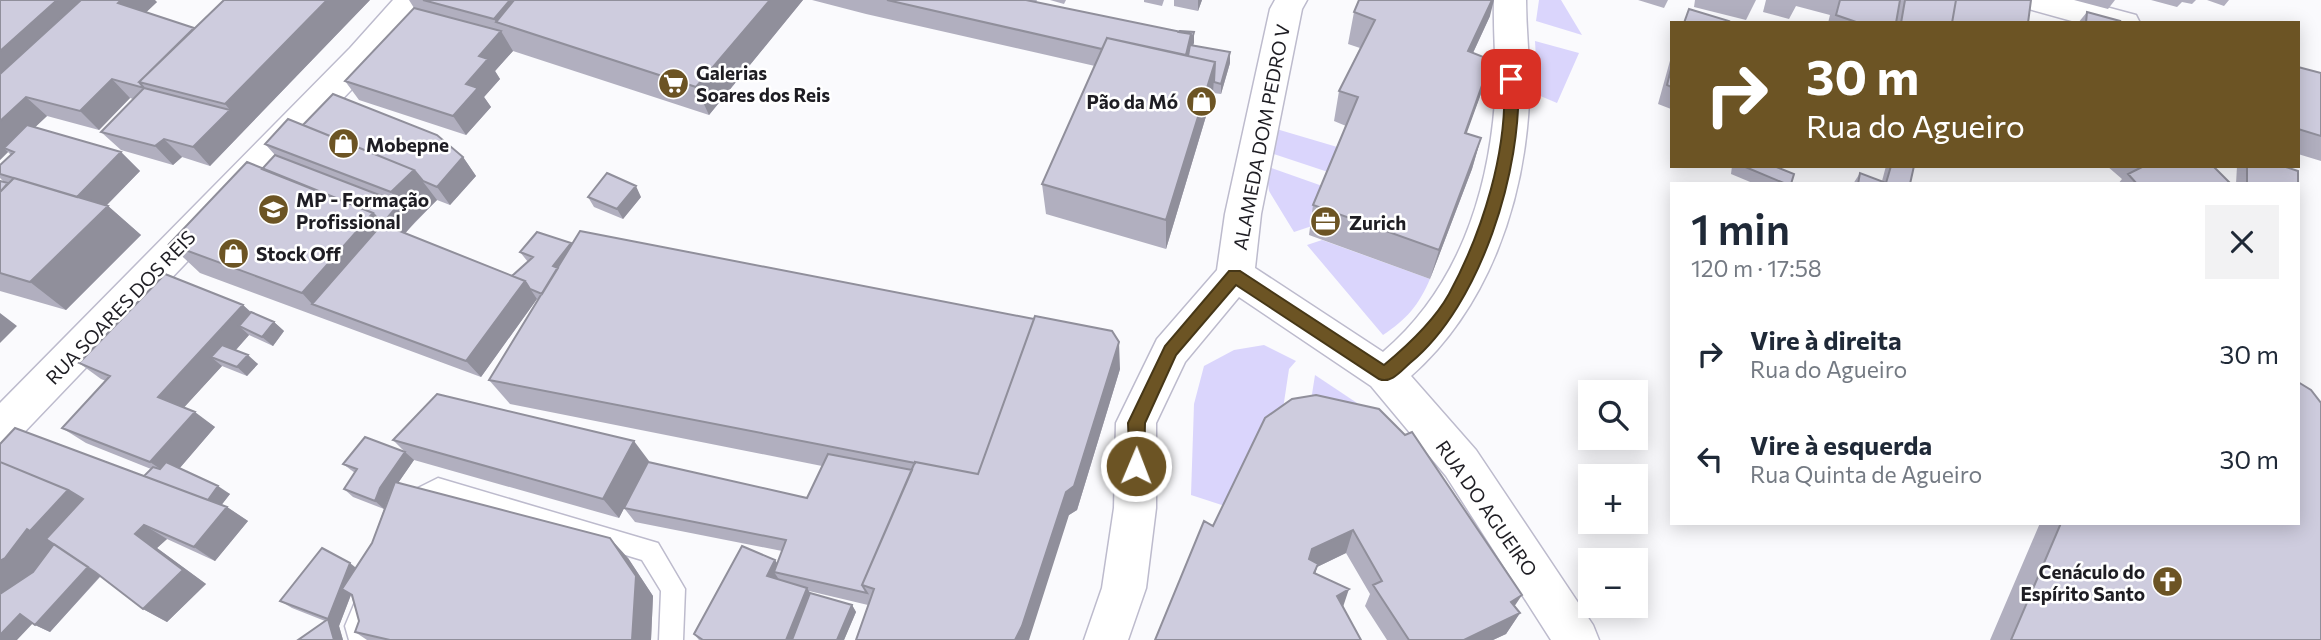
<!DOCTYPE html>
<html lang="pt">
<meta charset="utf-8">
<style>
:root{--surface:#fff;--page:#f2f2f3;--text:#1f2937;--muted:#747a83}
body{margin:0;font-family:Commissioner,sans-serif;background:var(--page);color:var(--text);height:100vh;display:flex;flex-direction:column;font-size:26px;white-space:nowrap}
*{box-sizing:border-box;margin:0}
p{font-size:23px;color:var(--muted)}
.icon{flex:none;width:38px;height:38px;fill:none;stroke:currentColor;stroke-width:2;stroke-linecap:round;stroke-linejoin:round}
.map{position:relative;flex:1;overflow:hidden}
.details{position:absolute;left:1670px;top:182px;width:630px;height:343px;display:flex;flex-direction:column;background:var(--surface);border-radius:0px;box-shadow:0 4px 18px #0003}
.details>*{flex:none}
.banner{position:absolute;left:1670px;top:21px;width:630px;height:147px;border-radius:0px;box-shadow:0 4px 18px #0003;background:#6c5424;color:#fff;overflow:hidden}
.fabs{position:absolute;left:1578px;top:380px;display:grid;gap:14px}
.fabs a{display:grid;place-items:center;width:70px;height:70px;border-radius:0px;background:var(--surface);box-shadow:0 4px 18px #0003;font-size:35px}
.pin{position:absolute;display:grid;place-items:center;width:60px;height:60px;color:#fff;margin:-30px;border-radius:14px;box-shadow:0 4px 10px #0006}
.me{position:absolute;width:77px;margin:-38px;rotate:1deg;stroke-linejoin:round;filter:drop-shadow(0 0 5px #0008)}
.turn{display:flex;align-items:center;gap:24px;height:147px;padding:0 21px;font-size:32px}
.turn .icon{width:91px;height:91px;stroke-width:2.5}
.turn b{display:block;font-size:49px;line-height:60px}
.round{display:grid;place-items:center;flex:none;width:74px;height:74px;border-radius:0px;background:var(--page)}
.head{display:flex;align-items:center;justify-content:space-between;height:119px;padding:0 21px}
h1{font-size:42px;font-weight:600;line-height:52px}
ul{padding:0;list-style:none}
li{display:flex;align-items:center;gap:21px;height:105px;padding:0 21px}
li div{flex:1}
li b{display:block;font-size:26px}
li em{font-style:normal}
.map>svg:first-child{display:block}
.green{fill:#dad5fc}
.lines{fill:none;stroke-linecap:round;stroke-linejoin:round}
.lane-casing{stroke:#bdbbcd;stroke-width:3}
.street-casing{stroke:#bdbbcd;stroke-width:3}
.secondary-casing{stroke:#bdbbcd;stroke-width:3}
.lane{fill:#fff;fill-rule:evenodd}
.street{fill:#fff;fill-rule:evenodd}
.secondary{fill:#fff;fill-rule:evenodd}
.wall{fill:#b1afbf}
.shaded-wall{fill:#908f9b}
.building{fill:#ceccde;stroke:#908f9b;stroke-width:2}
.route{fill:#6c5424;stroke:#463717;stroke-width:2}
.labels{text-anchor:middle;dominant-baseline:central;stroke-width:5;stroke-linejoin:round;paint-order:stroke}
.poi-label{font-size:19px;font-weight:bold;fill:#1e1d23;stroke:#fff;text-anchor:start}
.street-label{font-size:19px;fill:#1e1d23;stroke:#fff}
</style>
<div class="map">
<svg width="2321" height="640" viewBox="0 0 2321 640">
<rect width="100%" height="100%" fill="#fafafd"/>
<path class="green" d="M1539 0H1561L1582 35 1536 21Z
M1535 41 1579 53 1557 103 1538 95Z
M1273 128 1344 149 1334 174 1268 152Z
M1266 166 1328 188 1312 226 1294 232 1269 191Z
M1322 240 1430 279C1419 305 1406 320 1383 335L1307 245Z
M1264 345 1296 361 1289 369 1283 409 1231 508 1191 495 1194 404 1204 366 1234 350Z
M1315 375 1357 403 1397 446 1310 407Z"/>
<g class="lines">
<defs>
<path id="lane" d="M438 478 658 543 685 589 683 640H659L661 591 642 560 440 499 406 516 398 512 395 505 398 498Z
M369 585 377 588 381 596 369 626 373 640H349L345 626 361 588Z"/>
<path id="street" d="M1275 0H1307L1302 9 1261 214 1255 268 1383 352C1457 289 1488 196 1495 101 1497 68 1493 34 1494 0H1526C1526 34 1531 68 1529 102 1524 203 1488 308 1411 376L1476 450 1593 625 1599 640H1551L1446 476 1371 386 1239 297 1185 362 1156 423V508L1146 588 1128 640H1084L1102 588 1114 508 1116 423 1157 339 1217 270 1225 214 1270 9Z"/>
<path id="secondary" d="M393 0H427L374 66 14 443 0 448V403L350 48Z
M2020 0H2080L2136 15 2140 23H2079L2025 8Z"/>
</defs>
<use href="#lane" class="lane-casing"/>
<use href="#street" class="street-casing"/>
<use href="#secondary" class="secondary-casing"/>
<use href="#lane" class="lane"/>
<use href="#street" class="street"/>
<use href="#secondary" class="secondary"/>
</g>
<path class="wall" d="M0 0 157 2 146 12 194 28 370 0 210 166 182 157 173 165 121 150 101 132 133 99 130 98 99 130 47 116 35 127 121 152 140 171 107 205 141 235 66 310 0 291V181L5 183 0 178V165L11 155 8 152 0 160Z
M409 0H803L709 115 513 51 495 71 500 79 484 97 491 107 466 135 359 100 345 81 414 8Z
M812 0H1037L1036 2 1179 32H1194L1193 46 1230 63 1221 94 1213 93 1166 249 1046 214 1042 184 1095 66 866 14Z
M1050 0H1066L1064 4Z
M1144 0H1164L1162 6 1144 2Z
M1174 0H1202L1198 11 1174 6Z
M1638 0H1668L1664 8Z
M1695 0H1756L1746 20 1694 7Z
M1766 0H2031L2028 23H1828L1830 15 1796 6 1789 19 1763 12Z
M2074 0H2115L2108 9Z
M2151 0H2196L2192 4 2182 2 2177 7Z
M2207 0H2229L2224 6Z
M1354 12 1490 16 1473 53 1491 60 1482 91 1466 133 1481 138 1472 169 1430 279 1309 235 1313 205 1346 126 1334 121 1339 91 1360 48 1348 44Z
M2087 12 2119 23H2078Z
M1671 57V109L1658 104Z
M2298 67 2321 73V161L2298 154Z
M303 125 463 157 476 176 450 205 437 200 405 233 512 276 528 262 520 252 572 244 1120 369 1077 510 1069 515 868 605 809 591 810 593 852 605 856 612 844 640H699L694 634 775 560 777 563 782 551 635 522 624 508 619 518 414 460 398 483 628 558 653 596 651 640H367L355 632 359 621 351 595 339 626 343 640H298L325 621 292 608 280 601 356 568 372 543 384 509 353 497 344 489 355 473 343 464 405 452 393 440 649 461 648 462 807 498 822 466 510 404 489 380 539 299H537L481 377 200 273 169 244 262 169 275 155 265 144Z
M1732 166H1774L1791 184H1755L1731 174Z
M1886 166H1914L1910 184H1853L1860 173 1882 181Z
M2107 166H2213L2231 184H2118L2122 179Z
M2237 166H2283L2298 171V201V184H2236Z
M588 197H641L623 219 594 207Z
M243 305 251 312 274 322 284 331 273 346 249 335 236 350 258 364 247 376 222 366 184 407 215 427 179 469 230 494 221 505 227 507 248 521 215 561 167 539 157 548 206 584 167 622 143 609 101 576 50 632 35 625 151 469 86 443 62 428 106 381 101 379 79 363Z
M1265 418 1515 606 1520 613 1506 634 1493 640H1387L1365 606 1370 594 1346 553 1317 567 1315 573 1213 526Z
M2040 523H2298L2321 640H1990Z"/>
<path class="shaded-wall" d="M57 0H121L0 113V51Z
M121 0H155L157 2 135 23 118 3Z
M327 0H370L210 166 193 147 230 110 225 104Z
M510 0H553L496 22 494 19Z
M770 0H803L709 115 696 87Z
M1198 0H1202L1198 11Z
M1492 0H1494L1490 16 1459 83 1468 51Z
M501 31 513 51 495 71 500 79 484 97 491 107 466 135 453 116 466 84 479 56Z
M1194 32V43L1190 54 1184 67 1191 34Z
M1230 52V63L1221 94V84Z
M1491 60 1482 91 1456 163 1465 133Z
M1215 62 1213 93 1166 249V220Z
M112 79 130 98 99 130 80 111Z
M26 97 47 116 10 151 4 148 8 152 0 160V121Z
M1481 138 1472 169 1430 279 1439 250Z
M164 139 182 157 173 165 155 146Z
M121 152 140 171 97 215 77 197Z
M463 157 476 176 450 205 437 187Z
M414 170 437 200 415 222 391 192Z
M636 186 641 197 623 219 617 209Z
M400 203 415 222 336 313 312 304 302 293 373 213Z
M108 206 141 235 66 310 30 282Z
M571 243 577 253 560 276 553 266Z
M525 281 537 299 481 377 466 361Z
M243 305 261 322 239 326 249 335 225 362 211 357 222 366 179 413 158 397Z
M0 313 17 326 0 343Z
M274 322 284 331 273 346 262 337Z
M1119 342 1120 369 1077 510 1069 515 1029 640H1015L1066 492Z
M248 355 258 364 247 376 237 367Z
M195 412 215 427 172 477 150 462Z
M634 441 649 461 619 518 603 499Z
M405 452 414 460 389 496 384 509 375 501 380 488Z
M218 486 230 494 217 511 205 503Z
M68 490 106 514 103 573 50 632 35 625 0 597V561L27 529Z
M227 507 248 521 215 561 194 547Z
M144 525 167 539 157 548 206 584 167 622 143 609 135 534Z
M1353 530 1346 553 1317 567 1312 585 1304 581 1312 549Z
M610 538 628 558 653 596 651 640H632Z
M775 560 784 574 774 572 780 581 767 576Z
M350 563 360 571 339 626 328 619Z
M807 588 815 601 800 640H786Z
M1349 589 1342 610 1337 596Z
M1522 595 1508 616 1511 602Z
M852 605 856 612 844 640H837Z
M1520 613 1506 634 1493 640H1464Z
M20 614 35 621 17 640H0V635Z
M328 619 339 626 343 640H334Z"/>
<path class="building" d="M0 0H57L0 51Z
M81 0H121L118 3 194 28 139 82 144 88 112 79 80 111 26 97 0 121V74Z
M224 0H327L225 104 139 82Z
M423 0H510L494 19Z
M514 0H770L696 87 496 22Z
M887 0H1026L1191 34 1186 55 1107 38 1102 49Z
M1359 0H1492L1468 51 1491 60 1465 133 1481 138 1439 250 1313 205 1358 97 1339 91 1375 20 1354 12Z
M1840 0H1900L1896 23H1859L1836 15Z
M1905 0H1956L1952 23H1901Z
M1956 0H2031L2028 23H1952Z
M414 8 501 31 479 56 488 59 466 84 478 88 453 116 345 81Z
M1689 9 1729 21 1728 23H1684Z
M2087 12 2120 21 2119 23H2086Z
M1180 31 1194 32 1191 43V34L1179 32Z
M1107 38 1215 62 1166 220 1042 184Z
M1190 45 1230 52 1221 84 1214 82 1215 62 1188 56Z
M2298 67 2321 73V136L2298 129Z
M1671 69V87L1667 85Z
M144 88 230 110 193 147 164 139 155 146 101 132Z
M333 94 437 135 463 157 437 187 423 181 414 170 303 125Z
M288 119 414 170 391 192 265 144Z
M27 125 121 152 77 197 0 174V165L14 152 4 148Z
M275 155 400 203 382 224 373 213 262 169Z
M247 162 373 213 302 293 169 244Z
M1743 166H1774L1794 174 1791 184H1786Z
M1891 166H1914L1910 184H1858L1860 173 1886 183Z
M2144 166H2213L2231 184H2137L2128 174Z
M2247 166H2283L2298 171V201V184H2247Z
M607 173 636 186 617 209 588 197Z
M14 178 108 206 30 282 0 273V192Z
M0 181 8 183 0 192Z
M382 224 525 281 466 361 312 304Z
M580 231 1034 319 978 474 915 462V463L489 380Z
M537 232 571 243 553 266 558 268 542 294 530 289 525 281 512 276 533 257 520 252Z
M165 274 243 305 158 397 195 412 150 462 62 428 110 376 79 363Z
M251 312 274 322 262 337 239 326Z
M1035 316 1112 331 1119 342 1074 486 1066 492 1022 626 1015 640H856L874 589 862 585 915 462 978 474Z
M222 345 248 355 237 367 211 357Z
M2298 382 2311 390 2321 403V640H2011L2061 523H2298Z
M437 394 634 441 603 499 393 440Z
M1316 395 1379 409 1405 435 1412 432 1522 595 1511 602 1520 613 1464 640H1409L1373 585 1382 581 1353 530 1312 549 1309 559 1318 564 1314 573 1349 589 1337 596 1361 640H1155L1204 521 1213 526 1265 418 1292 399Z
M15 428 227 507 194 547 144 525 135 534 183 570 143 609 95 572 46 539 83 499 68 490 0 462V444Z
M365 437 405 452 380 488 375 501 344 489 357 469 343 464Z
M828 454 912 470 862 585 867 593 774 572 786 540 624 508 648 462 807 498Z
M0 462 68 490 30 531 27 529 5 558 0 561Z
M166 462 218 486 208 500 144 476 153 467 160 469Z
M395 482 610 538 636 576 632 640H390L355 632 359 621 352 595 342 589 372 543Z
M54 544 88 567 35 625 20 614 0 635V594L33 572Z
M742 546 775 560 767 576 807 588 786 640H703L694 634Z
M322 548 350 563 328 619 280 601Z
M810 593 852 605 837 640H792Z
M328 619 334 640H298Z"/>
<path class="route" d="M1511 74 1518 79C1523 168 1481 305 1410 363 1401 371 1391 384 1379 379L1236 285 1176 355 1145 423 1144 466 1136 473 1130 471 1128 423 1165 346 1229 271H1240L1384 365C1407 346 1434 321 1449 294 1483 231 1508 151 1504 79Z"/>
<defs>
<symbol id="supermarket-disc" viewBox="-11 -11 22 22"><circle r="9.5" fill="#6c5424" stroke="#fff"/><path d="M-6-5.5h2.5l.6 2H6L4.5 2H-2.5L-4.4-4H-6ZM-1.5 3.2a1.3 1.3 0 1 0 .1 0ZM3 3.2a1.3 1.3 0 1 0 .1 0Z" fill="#fff"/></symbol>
<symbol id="shop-disc" viewBox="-11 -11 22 22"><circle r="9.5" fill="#6c5424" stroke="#fff"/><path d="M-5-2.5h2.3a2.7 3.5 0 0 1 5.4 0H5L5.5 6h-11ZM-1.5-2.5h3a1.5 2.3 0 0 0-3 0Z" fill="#fff"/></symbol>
<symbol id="school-disc" viewBox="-11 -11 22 22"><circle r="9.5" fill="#6c5424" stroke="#fff"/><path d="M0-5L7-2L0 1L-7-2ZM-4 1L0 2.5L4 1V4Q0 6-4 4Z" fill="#fff"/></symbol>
<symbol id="office-disc" viewBox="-11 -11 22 22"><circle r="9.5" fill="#6c5424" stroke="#fff"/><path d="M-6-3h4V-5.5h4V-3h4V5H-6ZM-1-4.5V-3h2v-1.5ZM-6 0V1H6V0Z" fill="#fff"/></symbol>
<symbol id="church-disc" viewBox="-11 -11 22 22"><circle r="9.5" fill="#6c5424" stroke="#fff"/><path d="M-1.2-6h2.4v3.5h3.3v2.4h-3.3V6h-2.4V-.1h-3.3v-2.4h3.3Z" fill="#fff"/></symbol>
</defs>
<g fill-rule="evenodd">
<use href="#supermarket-disc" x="656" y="66" width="35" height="35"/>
<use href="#shop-disc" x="1184" y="84" width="35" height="35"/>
<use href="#shop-disc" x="326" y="126" width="35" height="35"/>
<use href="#school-disc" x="256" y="192" width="35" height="35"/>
<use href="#office-disc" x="1308" y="204" width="35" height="35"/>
<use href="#shop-disc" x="216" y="236" width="35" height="35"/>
<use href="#church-disc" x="2150" y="564" width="35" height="35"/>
</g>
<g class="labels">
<g class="poi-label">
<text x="696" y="72">Galerias<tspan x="696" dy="22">Soares dos Reis</tspan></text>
<text x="1178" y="101" text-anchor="end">Pão da Mó</text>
<text x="366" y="144">Mobepne</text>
<text x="296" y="199">MP - Formação<tspan x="296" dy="22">Profissional</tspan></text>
<text x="1349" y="222">Zurich</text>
<text x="256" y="253">Stock Off</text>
<text x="2145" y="571" text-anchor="end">Cenáculo do<tspan x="2145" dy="22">Espírito Santo</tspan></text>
</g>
<g class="street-label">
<text transform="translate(1261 137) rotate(-79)">ALAMEDA DOM PEDRO V</text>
<text transform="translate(120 307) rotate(-46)">RUA SOARES DOS REIS</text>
<text transform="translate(1487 508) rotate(55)">RUA DO AGUEIRO</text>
</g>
</g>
</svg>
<div class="fabs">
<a><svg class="icon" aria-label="search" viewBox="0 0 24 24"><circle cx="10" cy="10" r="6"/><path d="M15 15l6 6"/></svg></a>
<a>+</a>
<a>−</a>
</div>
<div class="pin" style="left:1511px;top:79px;background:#d93025"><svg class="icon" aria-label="arrive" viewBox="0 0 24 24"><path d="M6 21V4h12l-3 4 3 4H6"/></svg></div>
<svg class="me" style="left:1136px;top:466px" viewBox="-20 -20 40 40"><circle r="17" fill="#6c5424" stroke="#fff" stroke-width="3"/><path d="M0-11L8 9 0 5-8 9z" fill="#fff"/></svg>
<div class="banner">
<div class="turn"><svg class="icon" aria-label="right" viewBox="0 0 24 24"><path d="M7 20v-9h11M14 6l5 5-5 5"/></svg><div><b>30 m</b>Rua do Agueiro</div></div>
</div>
<section class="details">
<div class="head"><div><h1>1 min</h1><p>120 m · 17:58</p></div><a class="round"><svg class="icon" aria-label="close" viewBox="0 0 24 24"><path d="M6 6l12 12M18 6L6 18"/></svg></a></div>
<ul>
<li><svg class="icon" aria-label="right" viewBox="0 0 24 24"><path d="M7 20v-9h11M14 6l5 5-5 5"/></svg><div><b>Vire à direita</b><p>Rua do Agueiro</p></div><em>30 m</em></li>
<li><svg class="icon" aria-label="left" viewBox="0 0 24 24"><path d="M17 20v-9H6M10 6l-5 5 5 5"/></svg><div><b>Vire à esquerda</b><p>Rua Quinta de Agueiro</p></div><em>30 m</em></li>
</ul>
</section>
</div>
